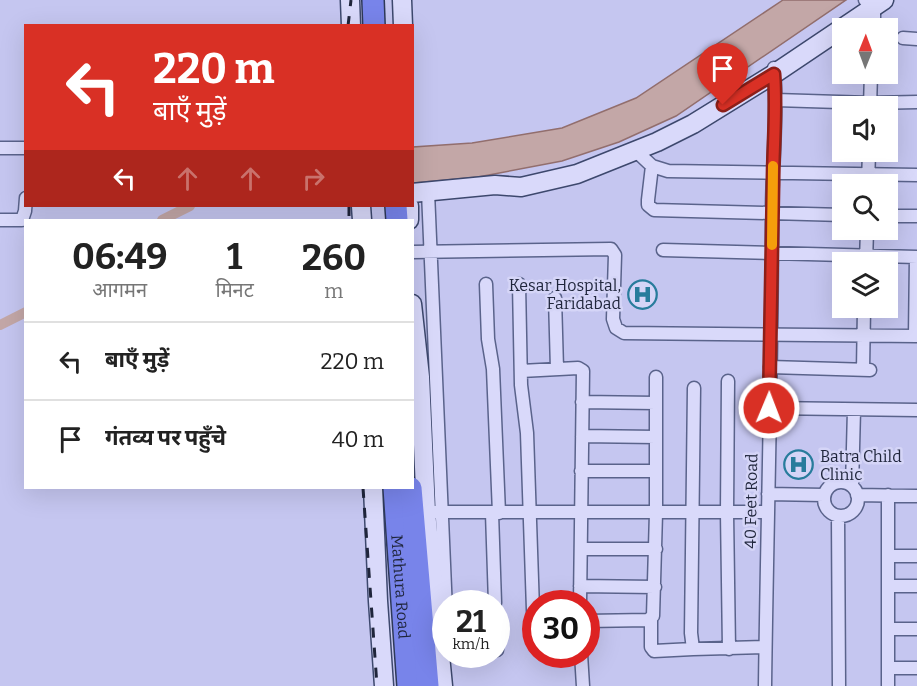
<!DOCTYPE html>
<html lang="hi">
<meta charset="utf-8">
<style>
:root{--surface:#fff;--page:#f2f2f2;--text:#222;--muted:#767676;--line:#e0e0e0}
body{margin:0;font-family:Bitter,"Noto Sans Devanagari",serif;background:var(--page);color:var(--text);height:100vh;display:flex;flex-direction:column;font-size:22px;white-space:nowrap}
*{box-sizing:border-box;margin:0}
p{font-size:20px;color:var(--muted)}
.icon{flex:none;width:33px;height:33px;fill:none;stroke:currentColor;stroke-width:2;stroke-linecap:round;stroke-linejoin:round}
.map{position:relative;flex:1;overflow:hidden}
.side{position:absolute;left:24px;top:219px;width:390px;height:270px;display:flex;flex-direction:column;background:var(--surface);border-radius:0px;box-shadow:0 6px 24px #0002}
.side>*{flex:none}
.guide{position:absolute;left:24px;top:24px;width:390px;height:183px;border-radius:0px;box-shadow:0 6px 24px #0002;background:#d93025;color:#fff;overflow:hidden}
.needle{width:39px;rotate:1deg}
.fabs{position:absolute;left:832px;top:18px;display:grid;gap:12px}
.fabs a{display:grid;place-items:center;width:66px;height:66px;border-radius:0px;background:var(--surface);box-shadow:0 6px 24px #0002;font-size:30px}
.speed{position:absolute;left:432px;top:590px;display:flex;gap:12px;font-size:30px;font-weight:700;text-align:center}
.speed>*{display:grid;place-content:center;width:78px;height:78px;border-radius:50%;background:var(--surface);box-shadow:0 6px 24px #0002;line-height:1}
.speed small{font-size:15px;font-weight:400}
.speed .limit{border:9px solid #d22;background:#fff;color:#111}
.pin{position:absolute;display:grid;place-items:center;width:51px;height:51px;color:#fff;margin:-62px -26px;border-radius:50% 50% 50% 0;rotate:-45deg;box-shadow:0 0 6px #0007}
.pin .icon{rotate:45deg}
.me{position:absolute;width:66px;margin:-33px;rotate:1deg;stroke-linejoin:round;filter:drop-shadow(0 0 4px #0008)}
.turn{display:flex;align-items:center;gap:21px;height:126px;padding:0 30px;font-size:27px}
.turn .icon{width:78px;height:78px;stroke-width:2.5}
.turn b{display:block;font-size:42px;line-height:51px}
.lanes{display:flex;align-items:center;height:57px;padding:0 30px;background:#0003;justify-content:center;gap:30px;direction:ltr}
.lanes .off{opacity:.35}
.eta{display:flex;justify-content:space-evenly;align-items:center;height:102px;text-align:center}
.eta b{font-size:36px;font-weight:700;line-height:42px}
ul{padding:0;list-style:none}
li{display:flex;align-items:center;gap:18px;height:78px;padding:0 30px;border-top:2px solid var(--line)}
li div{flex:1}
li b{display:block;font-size:22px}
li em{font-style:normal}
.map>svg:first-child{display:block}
.water{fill:#c3a7a7;stroke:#926e6d;stroke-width:1.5}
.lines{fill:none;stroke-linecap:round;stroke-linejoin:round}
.canal{stroke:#c3a7a7;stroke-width:10}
.minor-casing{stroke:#5a638b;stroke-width:15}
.secondary-casing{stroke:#3d486d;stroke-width:21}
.trunk-casing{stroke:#2e3959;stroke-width:24}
.minor{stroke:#d9d9fa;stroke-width:12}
.secondary{stroke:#d9d9fa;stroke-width:18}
.trunk{stroke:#7884ea;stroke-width:21}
.rail{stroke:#1f253b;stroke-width:3;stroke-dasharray:10 10;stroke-linecap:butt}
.route-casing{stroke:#8d1f18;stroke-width:15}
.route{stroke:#d93025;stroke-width:10}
.slow{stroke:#f59e0b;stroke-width:10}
.labels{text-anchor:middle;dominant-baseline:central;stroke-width:5;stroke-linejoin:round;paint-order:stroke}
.poi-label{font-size:16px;fill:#1f253b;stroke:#d5d5f7;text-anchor:end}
.street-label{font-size:16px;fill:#1f253b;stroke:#d5d5f7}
</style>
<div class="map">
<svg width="917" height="686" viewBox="0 0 917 686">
<rect width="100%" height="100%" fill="#c5c6f0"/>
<path class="water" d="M783 0H846L676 116 619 142 562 161 478 177 413 183V147L472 143 562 128 636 98Z"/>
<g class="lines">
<path class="canal" d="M162 220 190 206
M0 325 26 312"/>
<defs>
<path id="minor" d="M865 0 874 11V28
M903 38 917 39
M776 100 870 103 917 102
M870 106 871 74
M0 148H26
M636 151 652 166 668 171 917 175
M652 166 648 200V205L654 210 843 215
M868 184 869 152
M428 192 446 611
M888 216H917
M0 220H22L25 211 26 198
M663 250 917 257
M412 252 611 249 615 255 613 319 616 328 624 333 917 336
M866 262 867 230
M486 284 488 339 493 369 499 513
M519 284 521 385 527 433 534 639
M555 298 557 369
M915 336 916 257
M770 367 870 370
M863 370 864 308
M521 371 578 368 583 371 580 603
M728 381 727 513 729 649
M694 388 691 633 693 649 765 647
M582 402 656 403
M769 408 917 410
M582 436 656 437
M581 471H656
M824 499a17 17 0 1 1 34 0a17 17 0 1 1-34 0Z
M852 486 854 410
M768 494 824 495
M857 495 917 496
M433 512H768
M492 513 495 603
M838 516 839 686
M581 549H656
M888 556H917
M580 586 655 587
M888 586H917
M651 618V647L654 651 693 649
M586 621 648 620 653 616 656 513V377
M888 629H917
M496 630 497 650
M581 654 583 686
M888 668H917
M765 686C767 529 772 371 772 214 772 165 778 117 774 68
M888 686V495"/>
<path id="secondary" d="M350 0 351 26
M402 0 403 26
M412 193 495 185 521 187 577 174 657 142 693 124 774 74 884 0
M361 206 362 220
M409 206V220
M412 304 420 377 426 512 443 686
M373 488 378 601 384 686"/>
<g id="trunk">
<path d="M373 0 374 26"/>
<path d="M396 206 397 220"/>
<path id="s1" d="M394 488 408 686"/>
<path d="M411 488 428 686"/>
</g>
</defs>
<use href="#minor" class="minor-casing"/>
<use href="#secondary" class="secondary-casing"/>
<use href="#trunk" class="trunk-casing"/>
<use href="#minor" class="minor"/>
<use href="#secondary" class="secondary"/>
<use href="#trunk" class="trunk"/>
<path class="rail" d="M348 26 351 0
M349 206V220
M363 488 377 686"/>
</g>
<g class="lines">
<defs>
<path id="route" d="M723 105 774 74C777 110 773 147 773 184 771 259 771 333 769 408"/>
</defs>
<use href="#route" class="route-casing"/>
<use href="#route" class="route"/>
<path class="slow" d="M772 245 773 166"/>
</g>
<defs>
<symbol id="hospital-ring" viewBox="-11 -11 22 22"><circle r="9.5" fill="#d5d5f7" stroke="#287c9c" stroke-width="1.5"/><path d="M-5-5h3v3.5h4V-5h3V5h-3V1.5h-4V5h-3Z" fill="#287c9c"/></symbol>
</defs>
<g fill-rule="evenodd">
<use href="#hospital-ring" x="626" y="278" width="33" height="33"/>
<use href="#hospital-ring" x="782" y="448" width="33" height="33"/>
</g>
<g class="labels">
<g class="poi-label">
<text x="621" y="285">Kesar Hospital,<tspan x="621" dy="18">Faridabad</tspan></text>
<text x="820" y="456" text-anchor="start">Batra Child<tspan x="820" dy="18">Clinic</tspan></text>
</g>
<g class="street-label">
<text transform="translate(751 501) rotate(-89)">40 Feet Road</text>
<text stroke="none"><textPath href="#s1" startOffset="99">Mathura Road</textPath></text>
</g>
</g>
</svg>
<div class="fabs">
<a><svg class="needle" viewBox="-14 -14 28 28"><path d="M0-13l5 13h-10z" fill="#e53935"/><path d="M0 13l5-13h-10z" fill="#767676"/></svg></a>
<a><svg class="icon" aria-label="sound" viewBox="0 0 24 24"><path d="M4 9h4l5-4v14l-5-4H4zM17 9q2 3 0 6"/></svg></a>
<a><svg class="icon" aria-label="search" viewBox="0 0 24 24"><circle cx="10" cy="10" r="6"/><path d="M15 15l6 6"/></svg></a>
<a><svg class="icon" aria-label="layers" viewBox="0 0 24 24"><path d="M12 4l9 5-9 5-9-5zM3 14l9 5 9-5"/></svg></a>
</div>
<div class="speed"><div>21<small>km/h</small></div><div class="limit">30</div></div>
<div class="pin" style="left:723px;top:105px;background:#d93025"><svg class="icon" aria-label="arrive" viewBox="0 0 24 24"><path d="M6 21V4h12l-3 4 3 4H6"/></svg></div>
<svg class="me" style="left:769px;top:408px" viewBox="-20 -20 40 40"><circle r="17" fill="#d93025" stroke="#fff" stroke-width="3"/><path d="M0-11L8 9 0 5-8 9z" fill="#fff"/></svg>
<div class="guide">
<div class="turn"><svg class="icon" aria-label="left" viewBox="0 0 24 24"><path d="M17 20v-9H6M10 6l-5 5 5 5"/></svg><div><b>220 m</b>बाएँ मुड़ें</div></div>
<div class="lanes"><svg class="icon" aria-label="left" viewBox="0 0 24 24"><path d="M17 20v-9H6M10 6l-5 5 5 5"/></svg><svg class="icon off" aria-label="ahead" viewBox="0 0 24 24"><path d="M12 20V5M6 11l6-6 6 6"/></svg><svg class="icon off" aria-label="ahead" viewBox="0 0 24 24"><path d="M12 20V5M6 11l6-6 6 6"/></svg><svg class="icon off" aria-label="right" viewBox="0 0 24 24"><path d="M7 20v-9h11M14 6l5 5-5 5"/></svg></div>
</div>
<section class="side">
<div class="eta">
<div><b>06:49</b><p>आगमन</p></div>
<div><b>1</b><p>मिनट</p></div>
<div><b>260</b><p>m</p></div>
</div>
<ul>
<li><svg class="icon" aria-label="left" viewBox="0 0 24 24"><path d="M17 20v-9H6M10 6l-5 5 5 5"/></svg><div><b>बाएँ मुड़ें</b></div><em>220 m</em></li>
<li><svg class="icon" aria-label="arrive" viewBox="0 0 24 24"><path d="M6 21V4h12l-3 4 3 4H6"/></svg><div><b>गंतव्य पर पहुँचे</b></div><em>40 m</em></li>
</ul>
</section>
</div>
